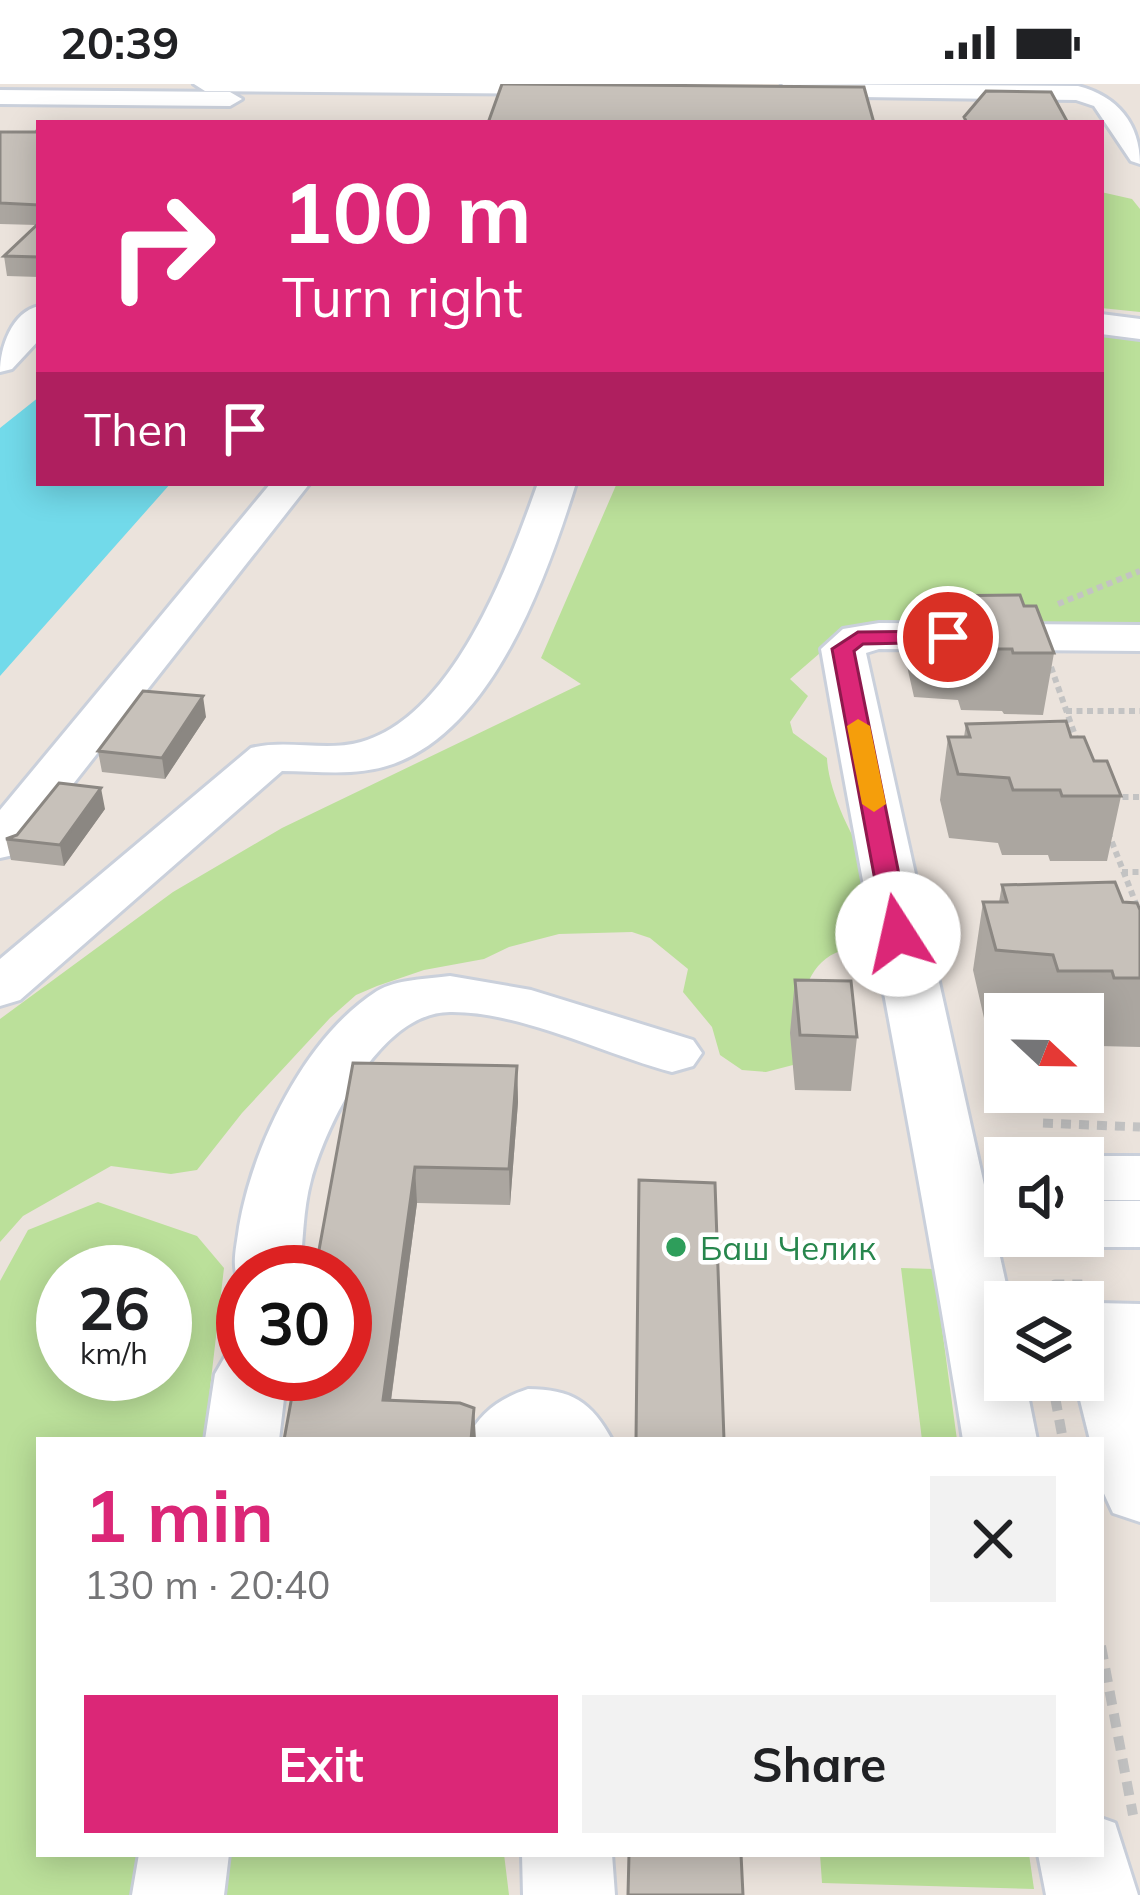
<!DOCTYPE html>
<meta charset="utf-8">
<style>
:root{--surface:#fff;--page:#f2f2f2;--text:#202124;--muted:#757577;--accent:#db2777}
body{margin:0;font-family:Mulish,sans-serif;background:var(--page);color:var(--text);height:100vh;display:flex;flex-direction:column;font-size:45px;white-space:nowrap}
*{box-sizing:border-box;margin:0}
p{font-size:39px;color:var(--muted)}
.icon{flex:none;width:66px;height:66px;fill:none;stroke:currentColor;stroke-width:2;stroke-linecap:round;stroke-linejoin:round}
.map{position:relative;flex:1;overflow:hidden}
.sheet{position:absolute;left:36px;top:1353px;width:1068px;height:420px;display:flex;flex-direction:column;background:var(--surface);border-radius:0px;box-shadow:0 6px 30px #0003}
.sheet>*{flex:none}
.hud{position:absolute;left:36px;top:36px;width:1068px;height:366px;border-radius:0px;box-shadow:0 6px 30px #0003;background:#db2777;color:#fff;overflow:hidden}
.needle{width:78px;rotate:112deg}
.tools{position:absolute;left:984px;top:909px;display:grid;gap:24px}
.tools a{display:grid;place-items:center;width:120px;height:120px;border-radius:0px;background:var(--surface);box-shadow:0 6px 30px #0003;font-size:60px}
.speed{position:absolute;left:36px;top:1161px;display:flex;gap:24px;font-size:60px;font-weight:700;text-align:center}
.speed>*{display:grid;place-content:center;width:156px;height:156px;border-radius:50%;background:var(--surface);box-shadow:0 6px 30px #0003;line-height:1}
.speed small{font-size:30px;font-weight:400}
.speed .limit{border:18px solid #d22;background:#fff;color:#111}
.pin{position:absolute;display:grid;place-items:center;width:102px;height:102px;color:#fff;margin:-51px;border:6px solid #fff;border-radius:50%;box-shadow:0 3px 12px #0007}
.me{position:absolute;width:132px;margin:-66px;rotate:350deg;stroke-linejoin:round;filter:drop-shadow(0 0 9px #0008)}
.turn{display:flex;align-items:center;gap:42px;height:252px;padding:0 48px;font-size:54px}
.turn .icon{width:156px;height:156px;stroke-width:2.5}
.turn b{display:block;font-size:84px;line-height:102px}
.then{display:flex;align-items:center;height:114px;padding:0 48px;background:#0003;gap:24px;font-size:45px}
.round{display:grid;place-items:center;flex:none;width:126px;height:126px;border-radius:0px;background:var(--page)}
.summary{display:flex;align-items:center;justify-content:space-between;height:204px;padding:0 48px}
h1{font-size:72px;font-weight:700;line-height:90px;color:var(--accent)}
.cta{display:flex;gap:24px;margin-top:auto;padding:24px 48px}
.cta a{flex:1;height:138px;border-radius:0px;background:var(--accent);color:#fff;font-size:48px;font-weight:700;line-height:138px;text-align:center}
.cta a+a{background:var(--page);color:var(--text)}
.status{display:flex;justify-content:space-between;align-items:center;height:84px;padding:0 60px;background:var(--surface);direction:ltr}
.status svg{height:33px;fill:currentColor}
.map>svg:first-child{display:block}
.green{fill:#bbe09a;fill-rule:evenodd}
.water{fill:#72daea}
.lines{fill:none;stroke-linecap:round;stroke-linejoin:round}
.minor-casing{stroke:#cad0db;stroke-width:6}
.path-far2{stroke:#c3c3c3;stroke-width:6;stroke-dasharray:6 4.5;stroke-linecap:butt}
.path-far1{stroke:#c3c3c3;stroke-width:9;stroke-dasharray:10 8;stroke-linecap:butt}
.path{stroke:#c3c3c3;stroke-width:10;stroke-dasharray:14 9;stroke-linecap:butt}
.minor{fill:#fff;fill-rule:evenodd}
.wall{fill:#aba6a0}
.shaded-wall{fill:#8b8782}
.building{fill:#c7c1ba;stroke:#8b8782;stroke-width:3}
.route{fill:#db2777;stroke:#8e194d;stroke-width:3}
.slow{fill:#f59e0b}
.leisure-dot{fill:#2e9e5b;stroke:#fff;stroke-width:4.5}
.labels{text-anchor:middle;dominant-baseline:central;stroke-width:9;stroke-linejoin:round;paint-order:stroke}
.leisure-label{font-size:33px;fill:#27864d;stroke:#fff;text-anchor:start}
</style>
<div class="status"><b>20:39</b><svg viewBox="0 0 49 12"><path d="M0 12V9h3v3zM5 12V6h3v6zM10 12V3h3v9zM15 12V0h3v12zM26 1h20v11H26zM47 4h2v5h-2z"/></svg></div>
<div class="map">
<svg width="1140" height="1811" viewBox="0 0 1140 1811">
<rect width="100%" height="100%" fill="#ebe3dc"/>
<path class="green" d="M1101 108 1132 115 1140 125V228L1101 224Z
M1101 240 1140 245V539L867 538 835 556 790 595 808 612 790 638 793 649 827 674C828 705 852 758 872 781L847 865C796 877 800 938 793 981L766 988 742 986 720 971 712 943 683 908 688 885 650 854 632 848 559 850 509 863 484 875 424 886 377 902 356 911 330 934 242 1029 197 1086 171 1090 111 1082 23 1132 0 1158V935L173 808 282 744 581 600 541 574 617 399H1101Z
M98 1118 197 1152 224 1184 204 1356H39V1770H504L509 1811H0V1197L28 1146ZM63 1188H165V1290H63Z
M901 1184 934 1185 957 1356H922Z
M820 1770H1029L1034 1805 822 1799Z"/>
<path class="water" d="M39 313V399H171L0 592V344Z"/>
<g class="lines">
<defs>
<path id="minor" d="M194 0H588L591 3 579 10 205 7Z
M783 0 1078 2C1117 12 1140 39 1140 80L1131 77 1094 22 1076 16 791 12 779 5Z
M0 6 230 8 242 15 230 22 0 20Z
M39 222V256L12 285 0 288C0 263 12 228 39 222Z
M1101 230 1140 235V255L1101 250Z
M271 399H310L18 770 0 774V726Z
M538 399H576C547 492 494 644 393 680 356 693 320 687 282 687L20 916 0 922V875L251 664C287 655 326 668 361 658 454 632 509 481 538 399Z
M879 539 1140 541V567L879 565 866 569 1010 1218H1005V1296H1025L1037 1356H963C921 1091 867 829 821 565L843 545Z
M450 892 531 906 693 956 702 969 693 982 672 988C604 970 520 927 450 928 381 928 327 1038 311 1096 303 1125 303 1158 300 1188H243L242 1205C230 1184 236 1167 239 1143 253 1061 305 953 377 907 397 895 428 895 450 892Z
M1083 1072H1140V1116H1083V1074H1075Z
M1083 1117H1140V1163H1083L1060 1157 1057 1152H1083Z
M1098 1219 1140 1220V1438L1113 1429 1101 1403V1356H1090L1075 1296H1083V1223Z
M243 1265V1290H287L279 1356H205L215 1290 226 1271Z
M528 1305C571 1305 592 1318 612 1356H466C481 1328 498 1315 528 1305Z
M1101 1734 1115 1739 1138 1811H1046L1038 1770H1101Z
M139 1770H229L224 1811H132Z
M522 1770H612L615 1811H523Z"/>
</defs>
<use href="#minor" class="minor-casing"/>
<path class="path-far2" d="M1058 520 1140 487
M1051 583 1078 660
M1066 627H1140
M1112 713H1140
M1108 748 1140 830
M1122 788H1140"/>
<path class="path-far1" d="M1043 1039 1140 1043
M1050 1218 1055 1200H1085
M1052 1296 1056 1316"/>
<path class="path" d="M1055 1313 1063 1356
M1101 1562 1133 1731"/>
<use href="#minor" class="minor"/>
</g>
<path class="wall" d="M39 44V193L7 192 4 172 37 141 0 140V48H36Z
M929 512 1024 522 1054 569 1043 631 1004 630 1002 627 961 626 958 616 914 613 907 582 914 522H928Z
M206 633 165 695 102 688 98 667Z
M966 640 1071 653 1121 712 1107 777H1050L1048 771H1002L998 759 949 754 940 716 948 653H964Z
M105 725 64 782 11 776 6 755Z
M1002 801 1123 818 1140 826V963L1099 962 1097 956H1083V930H1005V936L984 934 973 886 983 818H999Z
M795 896 857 953 851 1007 795 1006 790 949Z
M353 979 517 982 518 1018 510 1121 417 1119 391 1317 284 1356Z"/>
<path class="shaded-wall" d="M203 612 206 633 165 695 162 674Z
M101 704 105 725 64 782 60 761Z
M517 982 518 1018 510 1121 509 1085Z
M415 1083 417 1119 386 1353 383 1316Z
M474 1324 476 1356H471Z"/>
<path class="building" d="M502 0 864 3 874 39H488Z
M986 7 1051 8 1068 39H967L964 33Z
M39 44V121L0 119V48H36Z
M39 139V173L4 172Z
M1020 511 1024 522H1036L1054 569H1013L1012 565H970L967 555 922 552 914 522H932L929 512Z
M143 607 203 612 162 674 98 667Z
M1066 637 1071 653H1084L1094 677H1107L1121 712H1062L1060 706H1013L1009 694 958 690 948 653H970L966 640Z
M59 699 101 704 60 761 6 755 17 751Z
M1115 798 1123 818 1137 819 1140 826V894H1114L1112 887H1058L1053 871 996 866 983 818H1007L1002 801Z
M795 896 851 897 857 953 800 951Z
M353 979 517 982 509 1085 415 1083 383 1316 460 1319 474 1324 471 1356H284L296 1290H345V1188H315Z
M639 1096 715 1099 724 1356H636Z
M629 1770H741L743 1811H628Z"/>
<path class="route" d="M948 547 958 553 955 558 863 560 854 567 911 850 898 857 885 850 832 565 858 548Z"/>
<path class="slow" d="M858 635 870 642 886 720 874 728 862 720 847 642Z"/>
<circle class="leisure-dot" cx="676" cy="1163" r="12"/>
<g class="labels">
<g class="leisure-label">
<text x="700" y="1163">Баш Челик</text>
</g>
</g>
</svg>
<div class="tools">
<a><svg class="needle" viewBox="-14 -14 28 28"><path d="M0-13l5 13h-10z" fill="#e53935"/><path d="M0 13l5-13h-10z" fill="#757577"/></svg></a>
<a><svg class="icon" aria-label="sound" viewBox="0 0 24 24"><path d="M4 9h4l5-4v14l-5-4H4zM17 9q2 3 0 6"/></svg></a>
<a><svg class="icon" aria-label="layers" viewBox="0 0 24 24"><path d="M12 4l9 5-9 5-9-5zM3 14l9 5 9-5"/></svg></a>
</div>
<div class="speed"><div>26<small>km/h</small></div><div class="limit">30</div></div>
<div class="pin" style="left:948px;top:553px;background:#d93025"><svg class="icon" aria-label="arrive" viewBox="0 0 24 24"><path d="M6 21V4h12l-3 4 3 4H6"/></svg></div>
<svg class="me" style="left:898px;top:850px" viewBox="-20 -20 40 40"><circle r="19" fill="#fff"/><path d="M0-13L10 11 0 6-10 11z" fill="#db2777"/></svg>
<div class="hud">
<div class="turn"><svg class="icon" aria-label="right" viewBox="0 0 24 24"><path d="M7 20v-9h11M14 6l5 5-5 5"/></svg><div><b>100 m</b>Turn right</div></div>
<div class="then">Then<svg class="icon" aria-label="arrive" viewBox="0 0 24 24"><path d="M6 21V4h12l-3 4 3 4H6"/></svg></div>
</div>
<section class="sheet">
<div class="summary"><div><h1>1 min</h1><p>130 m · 20:40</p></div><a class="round"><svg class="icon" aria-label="close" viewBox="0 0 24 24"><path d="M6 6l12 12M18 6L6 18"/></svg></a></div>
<div class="cta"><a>Exit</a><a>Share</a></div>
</section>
</div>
